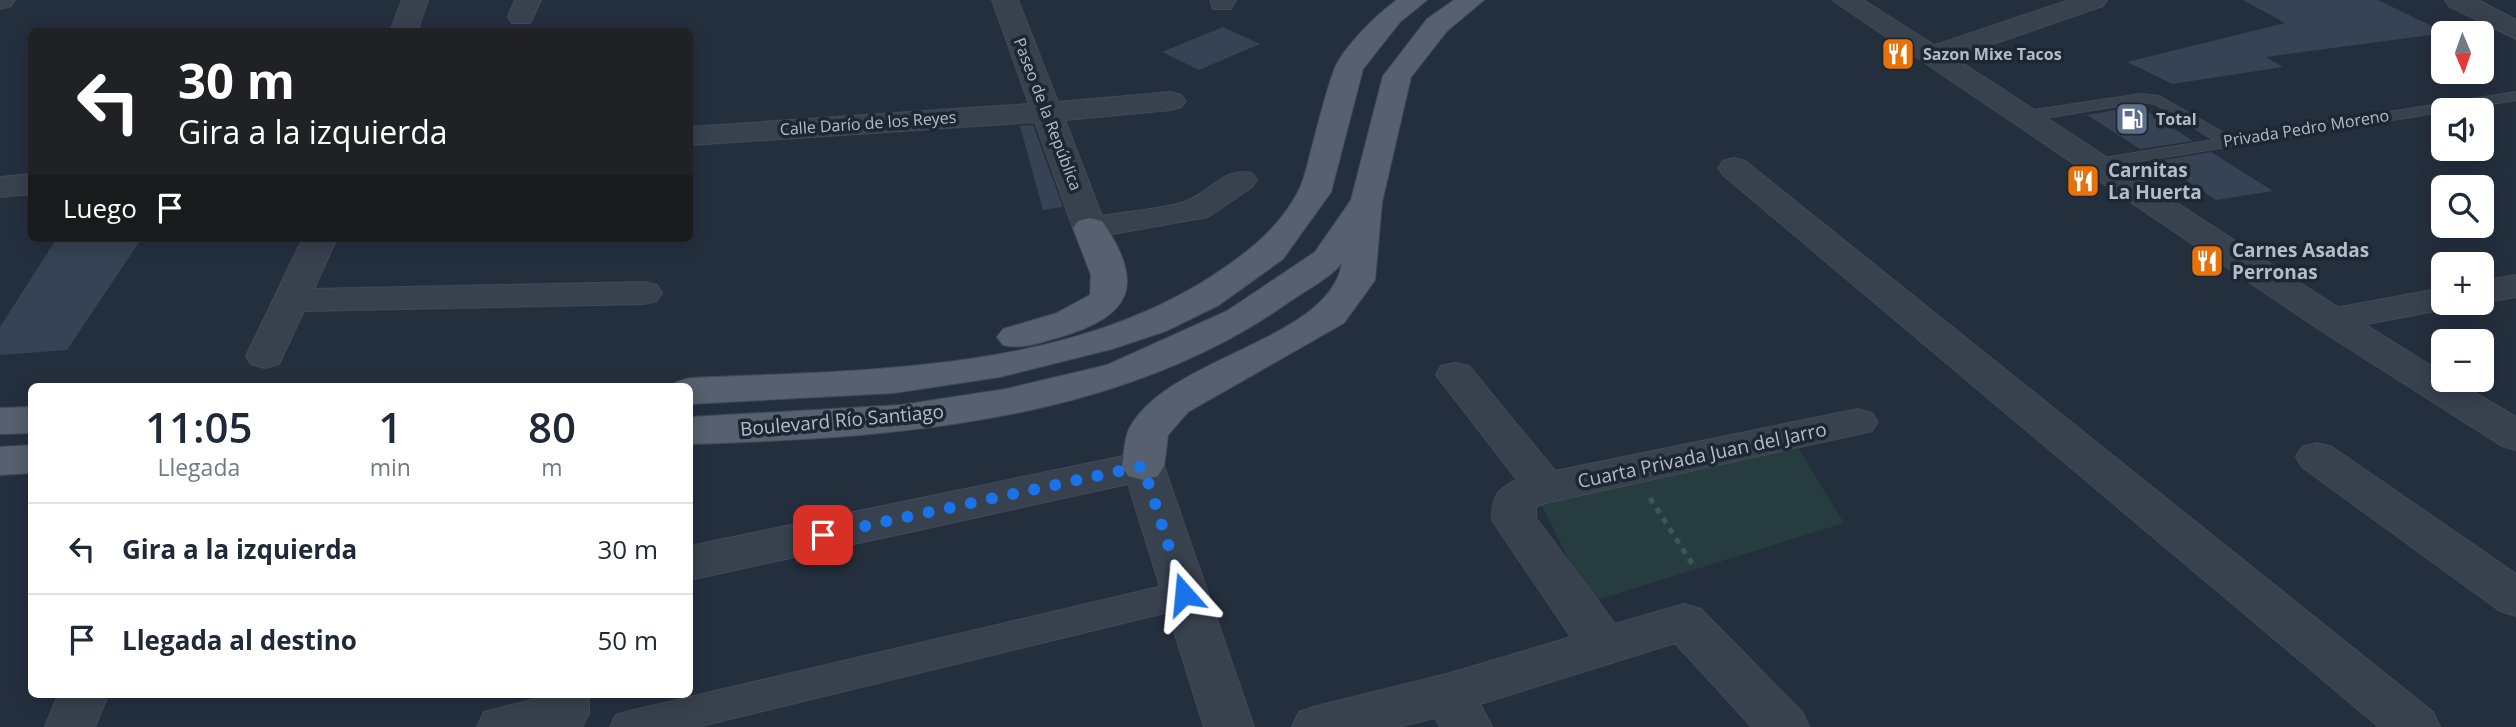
<!DOCTYPE html>
<html lang="es">
<meta charset="utf-8">
<style>
:root{--surface:#fff;--page:#f6f6f7;--text:#1f2937;--muted:#747a83;--line:#e0e1e3}
body{margin:0;font-family:"Open Sans",sans-serif;background:var(--page);color:var(--text);height:100vh;display:flex;flex-direction:column;font-size:26px;white-space:nowrap}
*{box-sizing:border-box;margin:0}
p{font-size:23px;color:var(--muted)}
.icon{flex:none;width:38px;height:38px;fill:none;stroke:currentColor;stroke-width:2;stroke-linecap:round;stroke-linejoin:round}
.map{position:relative;flex:1;overflow:hidden}
.panel{position:absolute;left:28px;top:383px;width:665px;height:315px;display:flex;flex-direction:column;background:var(--surface);border-radius:10px;box-shadow:0 4px 18px #0003}
.panel>*{flex:none}
.top-card{position:absolute;left:28px;top:28px;width:665px;height:214px;border-radius:10px;box-shadow:0 4px 18px #0003;background:#202124;color:#fff;overflow:hidden}
.needle{width:46px;rotate:178deg}
.controls{position:absolute;left:2431px;top:21px;display:grid;gap:14px}
.controls a{display:grid;place-items:center;width:63px;height:63px;border-radius:10px;background:var(--surface);box-shadow:0 4px 18px #0003;font-size:35px}
.pin{position:absolute;display:grid;place-items:center;width:60px;height:60px;color:#fff;margin:-30px;border-radius:14px;box-shadow:0 4px 10px #0006}
.me{position:absolute;width:77px;margin:-38px;rotate:342deg;stroke-linejoin:round;filter:drop-shadow(0 0 5px #0008)}
.turn{display:flex;align-items:center;gap:24px;height:147px;padding:0 35px;font-size:32px}
.turn .icon{width:91px;height:91px;stroke-width:2.5}
.turn b{display:block;font-size:49px;line-height:60px}
.then{display:flex;align-items:center;height:66px;padding:0 35px;background:#0003;gap:14px;font-size:26px}
.eta{display:flex;justify-content:space-evenly;align-items:center;height:119px;text-align:center}
.eta b{font-size:42px;font-weight:600;line-height:49px}
ul{padding:0;list-style:none}
li{display:flex;align-items:center;gap:21px;height:91px;padding:0 35px;border-top:2px solid var(--line)}
li div{flex:1}
li b{display:block;font-size:26px}
li em{font-style:normal}
.map>svg:first-child{display:block}
.green{fill:#263c3f}
.building{fill:#364354}
.lines{fill:none;stroke-linecap:round;stroke-linejoin:round}
.service-casing{stroke:#414a57;stroke-width:2}
.pedestrian-casing{stroke:#414a57;stroke-width:2}
.minor-casing{stroke:#414a57;stroke-width:2}
.tertiary-casing{stroke:#414a57;stroke-width:2}
.primary-casing{stroke:#414a57;stroke-width:2}
.path{stroke:#3f5557;stroke-width:5;stroke-dasharray:6 6;stroke-linecap:butt}
.service{fill:#38414e;fill-rule:evenodd}
.pedestrian{fill:#38414e;fill-rule:evenodd}
.minor{fill:#38414e;fill-rule:evenodd}
.tertiary{fill:#38414e;fill-rule:evenodd}
.primary{fill:#56606e;fill-rule:evenodd}
.route{stroke:#1a73e8;stroke-width:12;stroke-dasharray:0 21.6}
.labels{text-anchor:middle;dominant-baseline:central;stroke-width:7;stroke-linejoin:round;paint-order:stroke}
.far-poi-label{font-size:16px;font-weight:bold;fill:#b4bcc9;stroke:#1d2633;text-anchor:start}
.far-street-label{font-size:16px;fill:#b4bcc9;stroke:#1d2633}
.poi-label{font-size:19px;font-weight:bold;fill:#b4bcc9;stroke:#1d2633;text-anchor:start}
.street-label{font-size:19px;fill:#b4bcc9;stroke:#1d2633}
</style>
<div class="map">
<svg width="2516" height="727" viewBox="0 0 2516 727">
<rect width="100%" height="100%" fill="#242f3e"/>
<path class="green" d="M1791 436 1844 523 1590 602 1534 490Z"/>
<path class="building" d="M2243 0H2378L2446 33 2266 57 2283 67 2172 84 2127 62 2285 23Z
M1223 27 1260 44 1199 70 1162 52Z
M2139 106 2193 141 2140 149 2087 115Z
M1033 125 1063 207 1043 210 1020 126Z
M2211 152 2273 191 2216 200 2157 161Z
M57 238H142L67 350 0 355V327Z"/>
<g class="lines">
<defs>
<path id="service" d="M2516 92V100L2097 168 2091 166V160L2214 140 2155 104 2141 102 2027 121 2019 116 2027 111 2141 94 2159 96 2231 137Z"/>
<path id="pedestrian" d="M1184 581 1197 585 1202 595 1197 605 697 727H610L616 715 630 711Z"/>
<path id="minor" d="M0 0H15L11 6 0 9Z
M402 0H428L417 32H390Z
M515 0H541L530 23H512L508 17Z
M992 0H1018L1058 102 1171 92 1181 95 1186 101 1181 107 1171 110 1065 120 1102 216C1129 211 1158 210 1184 202 1210 194 1223 166 1252 173L1257 180 1252 187 1208 217 1090 238 1078 235 1073 228 1035 122 690 145V127L1029 104Z
M1210 0H1236L1231 9H1213Z
M2069 0H2107L2103 6 1944 61 1934 63 1924 61 1920 55 1924 49Z
M2445 0H2478L2516 20V39L2449 6Z
M1734 158 1745 161 2433 712 2440 727H2379L1723 175 1718 168 1723 161Z
M32 174V194L0 197V177Z
M303 238H337L314 289 644 282 657 285 662 293 657 301 644 304 304 311 279 364 265 368 251 364 246 356Z
M2516 275V297L2482 303V281Z
M2443 288V303H2459L2456 307 2330 331 2317 328 2311 320 2317 312 2330 309Z
M1455 363 1469 366 1555 471 1858 409 1872 413 1878 422 1872 431 1545 503 1536 507V518L1615 624 1684 604 1701 609 1802 712 1809 727H1752L1675 643 1480 704 1492 727H1440L1435 718 1398 727H1292L1299 712 1317 706 1447 674 1571 637 1492 520C1492 497 1496 490 1517 480L1436 375 1441 366Z
M2317 443 2332 447 2516 574V616L2500 611 2302 467 2296 457 2302 447Z
M1143 452 1158 456 1164 466 1254 727H1204L1128 484 690 580V546Z
M58 695H108L95 727H45Z
M539 695H589V713L582 727H477L484 712 539 698Z"/>
<path id="tertiary" d="M1832 0H1863C2058 122 2247 253 2443 373V380H2454L2516 417V450L2502 446 2317 328Z"/>
<path id="primary" d="M1397 0H1427L1400 22 1363 69 1331 192 1283 259 1219 305 1166 331 1112 349 1000 377 894 393 690 404V387H673L676 382 690 378C865 370 1071 373 1221 270 1252 249 1280 226 1298 192 1305 179 1308 161 1312 147 1319 121 1325 95 1334 70 1342 49 1378 13 1397 0Z
M1454 0H1484L1447 31 1411 77 1382 202 1375 280 1344 323 1188 412 1168 435 1164 466 1158 476 1143 480 1128 476 1122 466C1124 455 1124 440 1129 429 1167 356 1330 341 1342 263 1329 279 1304 291 1286 304 1116 423 891 438 690 444V417L901 405 1006 389 1107 365 1227 311 1315 252 1351 200 1383 76 1427 19Z
M1090 218 1102 221C1146 285 1132 316 1060 337 1041 342 1022 350 1003 345L997 337 1003 329 1057 313 1090 295 1091 275 1073 228 1078 221Z
M32 407V433L0 434V408Z
M32 445V473L0 475V447Z"/>
</defs>
<use href="#service" class="service-casing"/>
<use href="#pedestrian" class="pedestrian-casing"/>
<use href="#minor" class="minor-casing"/>
<use href="#tertiary" class="tertiary-casing"/>
<use href="#primary" class="primary-casing"/>
<path class="path" d="M1650 498 1693 565"/>
<use href="#service" class="service"/>
<use href="#pedestrian" class="pedestrian"/>
<use href="#minor" class="minor"/>
<use href="#tertiary" class="tertiary"/>
<use href="#primary" class="primary"/>
</g>
<g class="lines">
<path class="route" d="M823 535 1143 466 1184 594"/>
</g>
<defs>
<symbol id="restaurant-square" viewBox="-11 -11 22 22"><rect x="-9" y="-9" width="18" height="18" rx="4" fill="#e8710a" stroke="#1d2633"/><path d="M-5-6h1v4h1v-4h1v4h1v-4h1v5L-1.5 .5V6h-2V.5L-5-1ZM5-6V6H3V1.5H1.5Q1.5-4 5-6Z" fill="#fff"/></symbol>
<symbol id="fuel-square" viewBox="-11 -11 22 22"><rect x="-9" y="-9" width="18" height="18" rx="4" fill="#5c6f8a" stroke="#1d2633"/><path d="M-5.5-6h7V0h2V4h1.3V-2.5L3-4.5l.8-.8L6-3V5H2.5V1h-1V6h-7ZM-4.2-4.7v3.2H.2V-4.7Z" fill="#fff"/></symbol>
</defs>
<g fill-rule="evenodd">
<use href="#restaurant-square" x="1879" y="35" width="38" height="38"/>
<use href="#fuel-square" x="2113" y="100" width="38" height="38"/>
<use href="#restaurant-square" x="2064" y="162" width="38" height="38"/>
<use href="#restaurant-square" x="2188" y="242" width="38" height="38"/>
</g>
<g class="labels">
<g class="far-poi-label">
<text x="1923" y="54">Sazon Mixe Tacos</text>
<text x="2156" y="119">Total</text>
</g>
<g class="far-street-label">
<text transform="translate(1048 114) rotate(69)">Paseo de la República</text>
<text transform="translate(868 123) rotate(-4)">Calle Darío de los Reyes</text>
<text transform="translate(2306 128) rotate(-9)">Privada Pedro Moreno</text>
</g>
<g class="poi-label">
<text x="2108" y="170">Carnitas<tspan x="2108" dy="22">La Huerta</tspan></text>
<text x="2232" y="250">Carnes Asadas<tspan x="2232" dy="22">Perronas</tspan></text>
</g>
<g class="street-label">
<text transform="translate(842 420) rotate(-5)">Boulevard Río Santiago</text>
<text transform="translate(1702 455) rotate(-12)">Cuarta Privada Juan del Jarro</text>
</g>
</g>
</svg>
<div class="controls">
<a><svg class="needle" viewBox="-14 -14 28 28"><path d="M0-13l5 13h-10z" fill="#e53935"/><path d="M0 13l5-13h-10z" fill="#747a83"/></svg></a>
<a><svg class="icon" aria-label="sound" viewBox="0 0 24 24"><path d="M4 9h4l5-4v14l-5-4H4zM17 9q2 3 0 6"/></svg></a>
<a><svg class="icon" aria-label="search" viewBox="0 0 24 24"><circle cx="10" cy="10" r="6"/><path d="M15 15l6 6"/></svg></a>
<a>+</a>
<a>−</a>
</div>
<div class="pin" style="left:823px;top:535px;background:#d93025"><svg class="icon" aria-label="arrive" viewBox="0 0 24 24"><path d="M6 21V4h12l-3 4 3 4H6"/></svg></div>
<svg class="me" style="left:1184px;top:594px" viewBox="-20 -20 40 40"><path d="M0-17L14 15 0 8-14 15z" fill="#1a73e8" stroke="#fff" stroke-width="4"/></svg>
<div class="top-card">
<div class="turn"><svg class="icon" aria-label="left" viewBox="0 0 24 24"><path d="M17 20v-9H6M10 6l-5 5 5 5"/></svg><div><b>30 m</b>Gira a la izquierda</div></div>
<div class="then">Luego<svg class="icon" aria-label="arrive" viewBox="0 0 24 24"><path d="M6 21V4h12l-3 4 3 4H6"/></svg></div>
</div>
<section class="panel">
<div class="eta">
<div><b>11:05</b><p>Llegada</p></div>
<div><b>1</b><p>min</p></div>
<div><b>80</b><p>m</p></div>
</div>
<ul>
<li><svg class="icon" aria-label="left" viewBox="0 0 24 24"><path d="M17 20v-9H6M10 6l-5 5 5 5"/></svg><div><b>Gira a la izquierda</b></div><em>30 m</em></li>
<li><svg class="icon" aria-label="arrive" viewBox="0 0 24 24"><path d="M6 21V4h12l-3 4 3 4H6"/></svg><div><b>Llegada al destino</b></div><em>50 m</em></li>
</ul>
</section>
</div>
